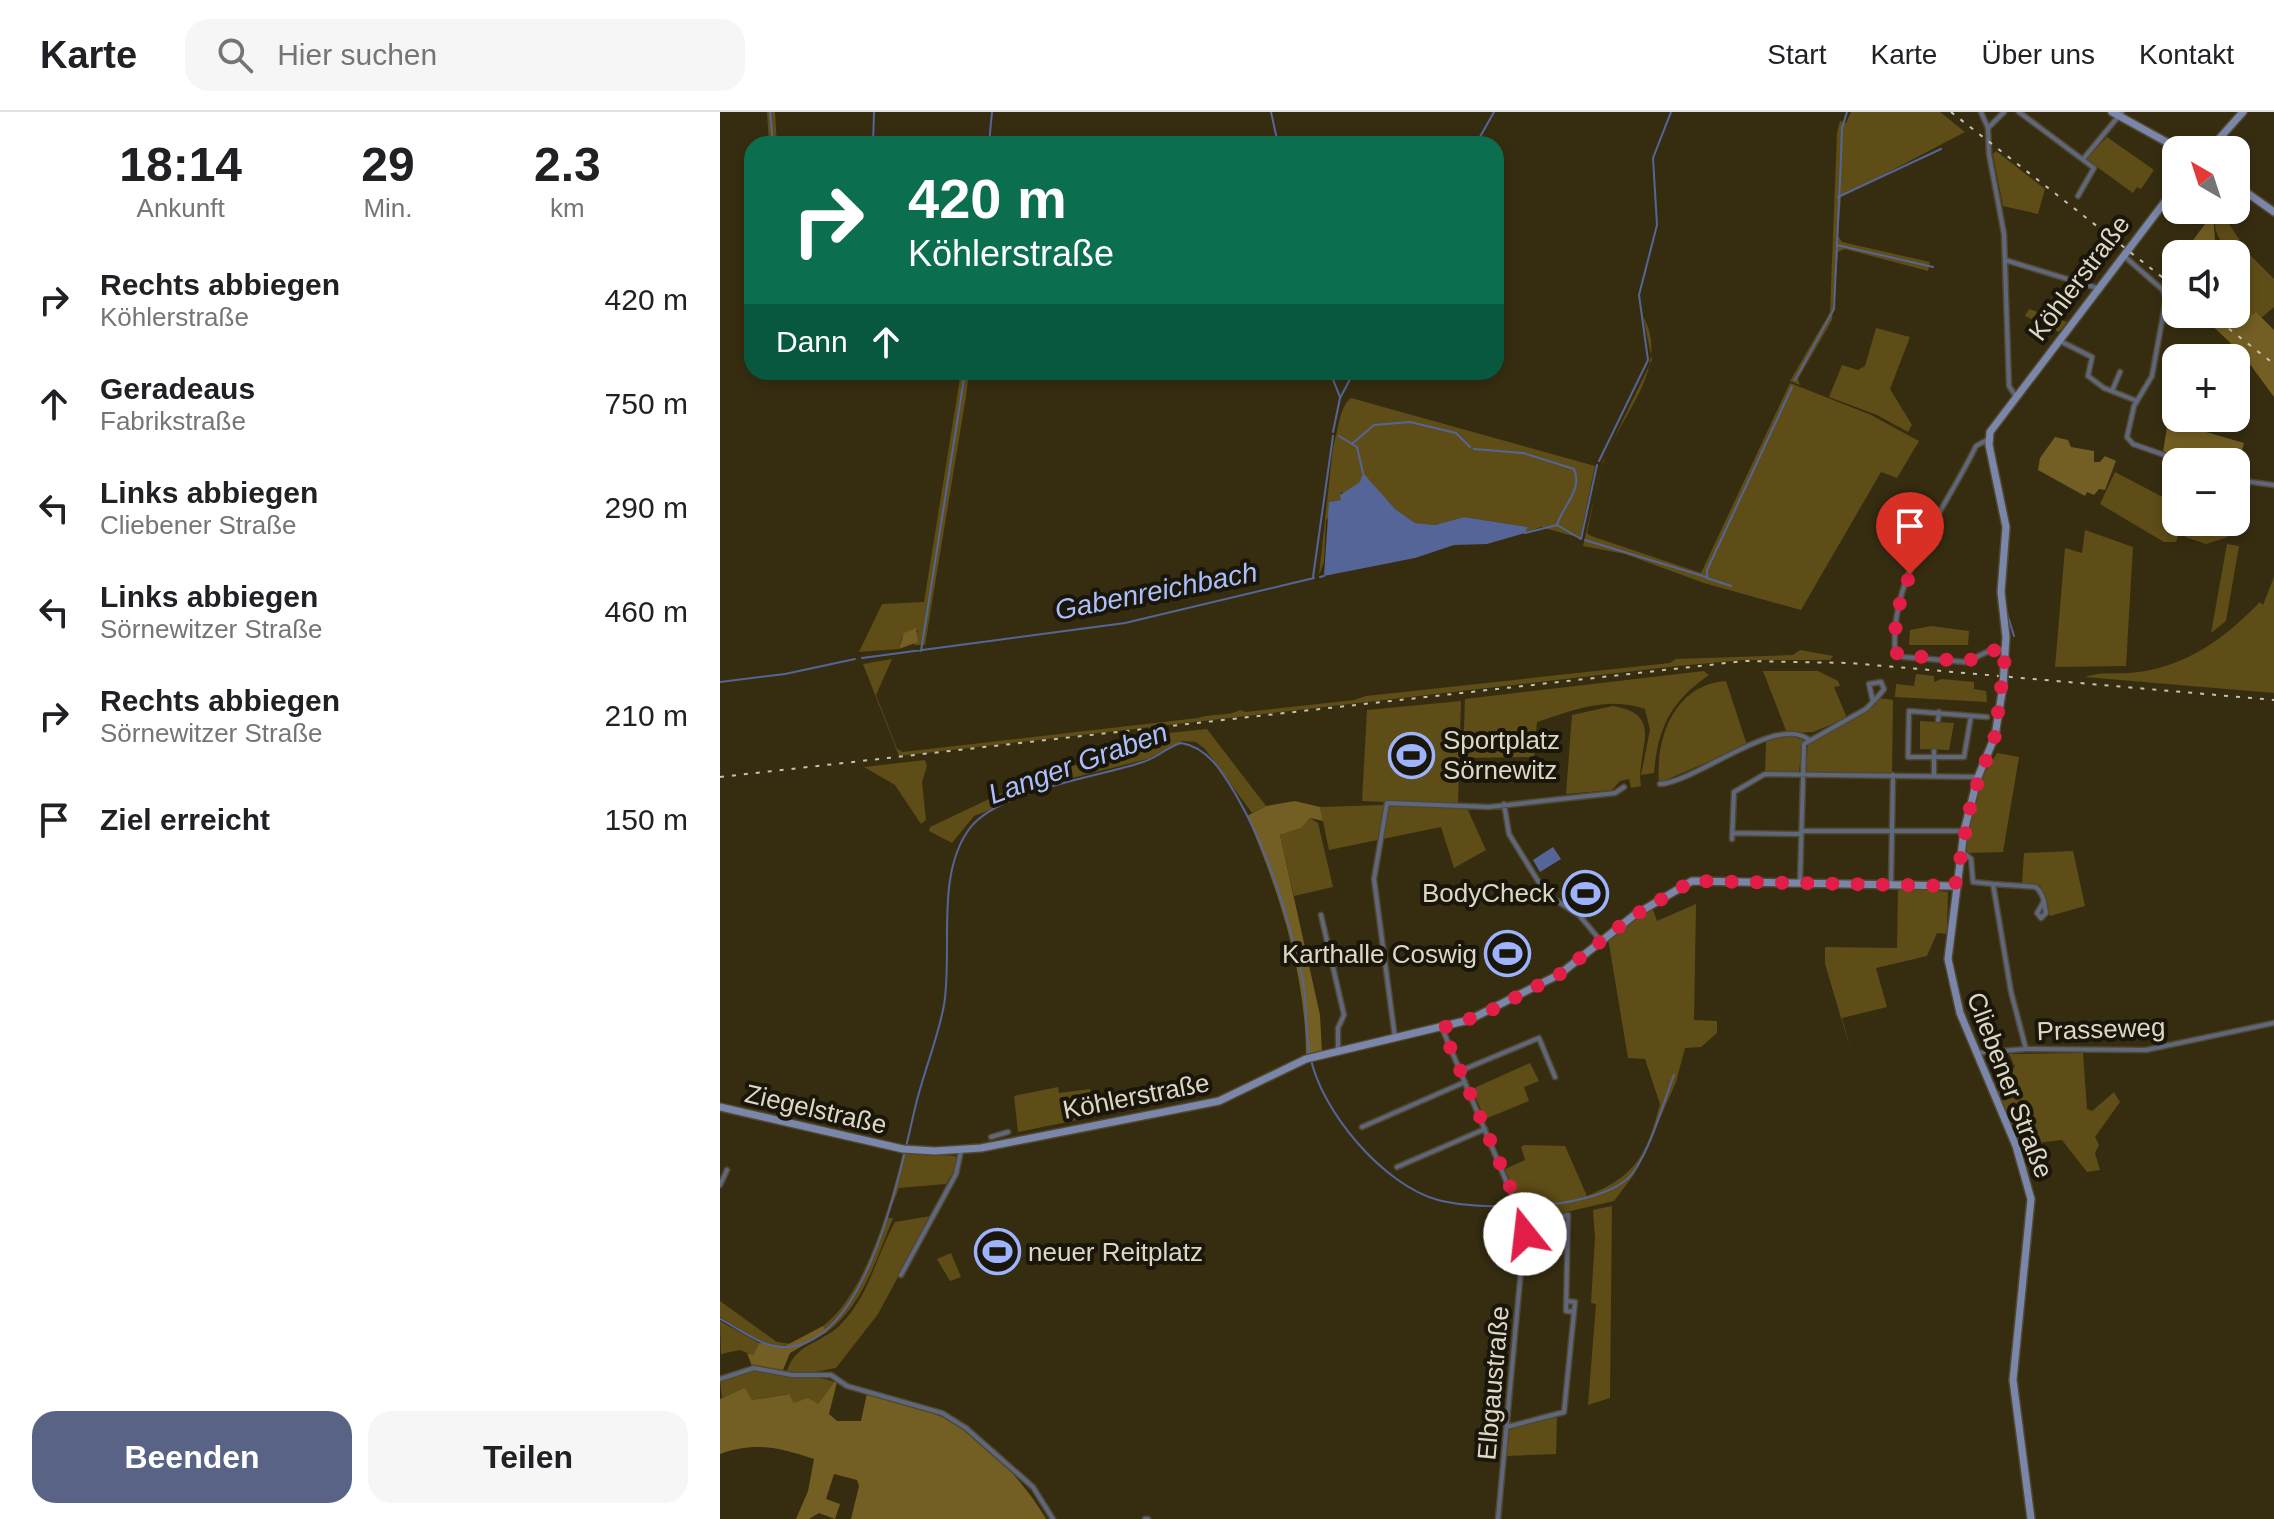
<!DOCTYPE html>
<html lang="de">
<meta charset="utf-8">
<style>
:root{--surface:#fff;--page:#f6f6f6;--text:#202124;--muted:#757577;--line:#e0e0e0;--accent:#586386}
body{margin:0;font-family:Helvetica,sans-serif;background:var(--page);color:var(--text);height:100vh;display:flex;flex-direction:column;font-size:30px;white-space:nowrap}
*{box-sizing:border-box;margin:0}
p{font-size:26px;color:var(--muted)}
.icon{flex:none;width:44px;height:44px;fill:none;stroke:currentColor;stroke-width:2;stroke-linecap:round;stroke-linejoin:round}
.map{position:relative;flex:1;overflow:hidden}
.side{display:flex;flex-direction:column;background:var(--surface);width:720px}
.side>*{flex:none}
.top-card{position:absolute;left:24px;top:24px;width:760px;height:244px;border-radius:24px;box-shadow:0 4px 12px #0003;background:#0b6e4f;color:#fff;overflow:hidden}
.needle{width:52px;rotate:321deg}
.fabs{position:absolute;left:1442px;top:24px;display:grid;gap:16px}
.fabs a{display:grid;place-items:center;width:88px;height:88px;border-radius:16px;background:var(--surface);box-shadow:0 4px 12px #0003;font-size:40px}
.pin{position:absolute;display:grid;place-items:center;width:68px;height:68px;color:#fff;margin:-82px -34px;border-radius:50% 50% 50% 0;rotate:-45deg;box-shadow:0 0 8px #0007}
.pin .icon{rotate:45deg}
.me{position:absolute;width:88px;margin:-44px;rotate:344deg;stroke-linejoin:round;filter:drop-shadow(0 0 6px #0008)}
.turn{display:flex;align-items:center;gap:28px;height:168px;padding:0 32px;font-size:36px}
.turn .icon{width:104px;height:104px;stroke-width:2.5}
.turn b{display:block;font-size:56px;line-height:68px}
.then{display:flex;align-items:center;height:76px;padding:0 32px;background:#0003;gap:16px;font-size:30px}
.eta{display:flex;justify-content:space-evenly;align-items:center;height:136px;text-align:center}
.eta b{font-size:48px;font-weight:800;line-height:56px}
.action{display:flex;gap:16px;margin-top:auto;padding:16px 32px}
.action a{flex:1;height:92px;border-radius:24px;background:var(--accent);color:#fff;font-size:32px;font-weight:800;line-height:92px;text-align:center}
.action a+a{background:var(--page);color:var(--text)}
ul{padding:0;list-style:none}
li{display:flex;align-items:center;gap:24px;height:104px;padding:0 32px}
li div{flex:1}
li b{display:block;font-size:30px}
li em{font-style:normal}
header{display:flex;align-items:center;gap:48px;box-sizing:border-box;height:112px;padding:0 40px;background:var(--surface);border-bottom:2px solid var(--line)}
header strong{font-size:38px}
nav{display:flex;gap:44px;margin-inline-start:auto;font-size:28px}
.search{width:560px;height:72px;background:var(--page);display:flex;align-items:center;gap:20px;box-sizing:border-box;padding:0 28px;border-radius:24px;color:var(--muted);font-size:30px}
main{display:flex;flex:1;min-height:0}
.map>svg:first-child{display:block}
.green{fill:#5f4d17}
.forest{fill:#735f23}
.water{fill:#566597}
.lines{fill:none;stroke-linecap:round;stroke-linejoin:round}
.stream{stroke:#566597;stroke-width:2}
.street-casing{stroke:#51482e;stroke-width:7}
.secondary-casing{stroke:#51482e;stroke-width:10}
.street{stroke:#5f677d;stroke-width:4}
.secondary{stroke:#7a86aa;stroke-width:7}
.rail{stroke:#c7c1b0;stroke-width:2;stroke-dasharray:4 8;stroke-linecap:butt}
.secondary-bridge-casing{stroke:#51482e;stroke-width:10;stroke-linecap:butt}
.secondary-bridge{stroke:#7a86aa;stroke-width:7}
.route{stroke:#e11d48;stroke-width:14;stroke-dasharray:0 25.2}
.labels{text-anchor:middle;dominant-baseline:central;stroke-width:8;stroke-linejoin:round;paint-order:stroke}
.street-label{font-size:26px;fill:#ddd7c8;stroke:#1a160a}
.poi-label{font-size:26px;fill:#ddd7c8;stroke:#1a160a;text-anchor:start}
.water-label{font-size:28px;font-style:italic;fill:#abbffc;stroke:#1a160a}
</style>
<header>
<strong>Karte</strong>
<div class="search"><svg class="icon" aria-label="search" viewBox="0 0 24 24"><circle cx="10" cy="10" r="6"/><path d="M15 15l6 6"/></svg>Hier suchen</div>
<nav><a>Start</a><a>Karte</a><a>Über uns</a><a>Kontakt</a></nav>
</header>
<main>
<section class="side">
<div class="eta">
<div><b>18:14</b><p>Ankunft</p></div>
<div><b>29</b><p>Min.</p></div>
<div><b>2.3</b><p>km</p></div>
</div>
<ul>
<li><svg class="icon" aria-label="right" viewBox="0 0 24 24"><path d="M7 20v-9h11M14 6l5 5-5 5"/></svg><div><b>Rechts abbiegen</b><p>Köhlerstraße</p></div><em>420 m</em></li>
<li><svg class="icon" aria-label="ahead" viewBox="0 0 24 24"><path d="M12 20V5M6 11l6-6 6 6"/></svg><div><b>Geradeaus</b><p>Fabrikstraße</p></div><em>750 m</em></li>
<li><svg class="icon" aria-label="left" viewBox="0 0 24 24"><path d="M17 20v-9H6M10 6l-5 5 5 5"/></svg><div><b>Links abbiegen</b><p>Cliebener Straße</p></div><em>290 m</em></li>
<li><svg class="icon" aria-label="left" viewBox="0 0 24 24"><path d="M17 20v-9H6M10 6l-5 5 5 5"/></svg><div><b>Links abbiegen</b><p>Sörnewitzer Straße</p></div><em>460 m</em></li>
<li><svg class="icon" aria-label="right" viewBox="0 0 24 24"><path d="M7 20v-9h11M14 6l5 5-5 5"/></svg><div><b>Rechts abbiegen</b><p>Sörnewitzer Straße</p></div><em>210 m</em></li>
<li><svg class="icon" aria-label="arrive" viewBox="0 0 24 24"><path d="M6 21V4h12l-3 4 3 4H6"/></svg><div><b>Ziel erreicht</b></div><em>150 m</em></li>
</ul>
<div class="action"><a>Beenden</a><a>Teilen</a></div>
</section>
<div class="map">
<svg width="1554" height="1407" viewBox="0 0 1554 1407">
<rect width="100%" height="100%" fill="#362d11"/>
<path class="green" d="M47 0H55L57 32H49Z
M1131 0H1220L1245 20 1121 85 1118 124 1122 130 1210 150 1208 159 1125 137 1118 140 1112 208 1078 267 1080 273 1070 269 1110 200 1117 21 1120 9 1126 11Z
M1387 25 1434 58 1421 77 1417 75 1413 81 1366 47Z
M1276 39 1325 77 1318 102 1283 94 1273 42Z
M1500 98 1528 141 1554 167V195L1541 206 1535 201 1528 207 1516 192V142H1511C1500 128 1488 115 1500 98Z
M1309 197 1347 210 1339 220 1305 204Z
M923 204C952 257 898 305 882 354 876 375 872 399 867 421L871 424 981 461 1070 271 1151 303 1199 329 1177 366 1161 360 1081 498 984 471 905 442 863 434 883 349 932 248Z
M1156 216 1190 225 1170 277 1192 313 1188 320 1157 303 1109 285 1122 253 1138 258 1145 254Z
M241 260H249L246 284 205 533H194L198 518 182 525 179 537 139 540 162 492 204 490Z
M631 286 875 354 860 426 821 415 805 421 808 415 744 405 715 413 695 411 675 397 621 380V388L610 390 611 404 606 408 604 450 599 463 613 335C618 321 619 295 631 286Z
M1395 360 1456 392V410H1462L1456 430H1444L1380 392Z
M1467 410H1513L1508 425 1486 432 1465 425Z
M1365 418 1413 435 1406 554 1335 555 1345 436 1362 441Z
M1507 432 1519 434 1506 509 1491 521Z
M1554 465V581L1365 565C1380 559 1402 563 1419 560 1469 553 1506 525 1540 490L1543 493Z
M1211 514 1249 519 1248 533H1189L1190 518Z
M1080 538 1113 544 1110 548H1023L958 554 179 644 143 552 172 547 156 583 177 637 183 640 478 606C492 601 507 605 520 598L526 600 634 588 646 584 950 551 956 547 1073 543Z
M984 559 989 563C951 589 938 615 934 661L921 663 930 618 925 597C886 584 854 598 817 610L814 645 743 646 745 587Z
M1043 559H1098L1118 569 1120 574 1114 575 1127 606 1093 620 1067 621Z
M1196 562 1214 564V570L1222 567 1254 570V577L1266 579 1267 590 1175 585 1176 572 1194 574Z
M1006 569 1027 633 939 671C935 626 955 572 1006 569Z
M1159 586 1173 588 1172 661 1086 660 1088 631 1136 606Z
M741 589 738 693 642 689 647 598Z
M893 594C947 603 915 639 921 674L911 676 909 667 900 669 892 678 846 682 852 603Z
M1200 609 1234 611 1229 638 1200 637Z
M487 617 546 694 532 701 485 637 476 630 462 629 428 647 352 666 254 704 232 731 209 719 210 715 322 662 397 642 421 629 420 624Z
M1071 624 1083 628 1079 659 1045 661 1046 629Z
M1277 641 1299 645 1283 740 1247 741 1243 738 1262 665Z
M205 648 207 654 202 670 206 708 201 712 175 673 144 655Z
M663 693 747 696 766 738 734 756 721 715 609 738 600 695Z
M590 706 598 711 613 775 574 784 560 723 581 716Z
M1353 739 1365 794 1330 804 1320 773 1302 771 1304 741Z
M1178 774 1228 780 1227 822 1217 821 1207 844 1156 856 1167 895 1122 906 1130 936 1105 852V835L1177 836Z
M976 792 974 908 997 909V921L981 935 965 936 956 970 934 1020 913 1064 894 1089 807 1109 785 1057 805 1048 801 1035 804 1033 845 1034 867 1084C917 1063 926 1044 940 992L925 947 908 946 888 826 932 795 937 809Z
M1363 941 1367 997 1372 999 1394 980 1400 990 1375 1025 1379 1033 1375 1041 1380 1058 1367 1060 1342 1028 1298 1033 1271 973 1288 967 1285 960 1295 955 1289 942Z
M810 951 819 969 804 975 809 989 765 1007 752 977Z
M338 975 339 981 370 977 377 1004 298 1020 294 984Z
M183 1040 235 1044 238 1052 226 1072 179 1076 167 1106H173C156 1147 144 1192 107 1220L103 1214C146 1182 171 1091 183 1040Z
M786 1094 797 1095 803 1122 775 1407 802 1117 800 1105Z
M892 1094 890 1286 868 1293 876 1192 871 1191 875 1127 873 1098Z
M211 1104 158 1202 116 1256 83 1262 67 1259C76 1230 103 1232 122 1211 150 1182 156 1144 175 1110Z
M289 1126 295 1142 265 1154 259 1138Z
M231 1141 241 1165 230 1169 217 1147Z
M0 1189 57 1230 72 1232C48 1240 20 1216 0 1205Z
M0 1209 39 1231 33 1243 20 1238 1 1242Z
M33 1257C48 1260 108 1265 114 1270L98 1292 74 1291 68 1282 32 1288 25 1277 2 1286 0 1268Z
M837 1304 836 1342 786 1344 789 1318Z"/>
<path class="forest" d="M1493 101 1496 142H1478L1480 138 1471 131Z
M1516 192 1528 206 1536 200 1554 218V285L1524 244 1480 202H1516Z
M1448 309 1524 331 1517 356 1516 350H1498L1486 338 1466 348 1443 340Z
M1335 325 1348 328 1351 335 1374 339V350H1380L1385 344 1396 349 1385 378 1379 377 1374 383 1367 380 1365 384 1318 358 1320 346Z
M196 516 198 530 179 537 184 521Z
M575 689 600 695 603 709 590 706 581 716 560 723 600 903 602 940 586 944C586 862 559 779 527 704L546 694Z
M103 1214 107 1220 70 1241 63 1258 32 1254 27 1241 33 1243 39 1231 65 1234Z
M114 1270H117L109 1302 117 1309H141L147 1281C178 1292 213 1297 241 1315 269 1332 311 1379 326 1407H131L139 1374 137 1368 114 1362 106 1387 120 1392 115 1407 99 1401 89 1407H76L88 1379 94 1347C60 1336 35 1329 0 1342V1287L25 1276 32 1288 69 1282 74 1291 88 1286 98 1292Z"/>
<path class="water" d="M643 361 675 397 695 411 715 413 744 405 808 415 805 421 767 432 734 433 695 446 604 464 609 390 621 388 620 383 640 370Z
M833 735 841 747 820 760 813 748Z"/>
<g class="lines">
<path class="stream" d="M50 0 53 32
M551 0 558 32
M153 32 154 0
M269 32 272 0
M756 32 774 0
M1121 46 1122 16 1127 0
M1118 85 1221 37
M1117 133 1213 155
M610 260 620 285
M1075 268 1114 197 1121 46
M613 320 620 286 634 260
M619 324 637 335 643 361
M633 331 654 313 690 310 736 321 750 335
M754 337 803 341 854 357C863 378 843 393 837 413
M879 349 928 248 919 183 937 113 933 46 951 0
M805 421 837 413 861 427 877 353
M865 428 986 465
M1287 452 1288 430
M593 465 613 324
M600 465 604 464
M1011 474 987 466V458L1072 275
M1286 498 1294 524
M201 539 245 260
M142 546 405 511 594 466
M0 570 65 562 135 547
M0 1207C20 1217 42 1236 66 1235 149 1232 181 1054 196 992 204 959 218 926 224 893 233 838 215 762 250 716 279 678 379 665 423 650 437 646 447 635 461 631 488 635 503 661 516 683 549 740 567 801 582 865 588 890 584 918 590 943 600 998 663 1073 718 1088 745 1095 781 1095 809 1094 838 1093 898 1085 915 1058 933 1030 942 994 954 963"/>
<defs>
<path id="street" d="M1261 0 1268 16 1269 42 1284 122 1289 274 1295 283
M1299 0 1374 56 1358 84
M1268 16 1284 0
M1364 46 1402 0
M1404 144 1443 178 1446 187 1432 264 1414 294 1407 325 1413 332 1464 350
M1285 148 1377 176
M1338 228 1372 245 1368 264 1384 276 1417 289
M1392 279 1400 260
M1269 327 1256 334C1226 397 1170 463 1175 537L1183 545 1246 550 1269 539 1285 537
M1516 368 1554 373
M1251 604 1244 645H1188L1189 599 1267 605
M1218 608 1219 600
M1214 664V639
M940 672C976 670 1055 603 1088 627
M784 692 789 722 826 782 859 803 880 828
M1081 719H1242
M1013 721 1081 722
M1012 727 1014 680 1045 662 1258 665
M1243 740 1251 747 1253 770 1273 772
M1080 769 1084 632 1146 597C1152 591 1159 584 1164 577L1161 570 1149 572 1153 590
M1171 771 1173 663
M601 803 624 903 618 916V940
M722 916 805 1114 778 1407
M675 926 654 767 667 691 769 695 895 681 904 675
M1306 937 1291 880 1273 772 1316 775C1324 782 1324 791 1326 801L1321 806 1317 801 1324 789
M1256 941 1306 937 1426 938 1554 911
M740 959 819 926 835 965
M642 1015 745 970
M271 1025 288 1020
M677 1055 765 1017
M0 1073 7 1058
M181 1163 236 1062 241 1039
M847 1189 855 1190 854 1200
M0 1267 34 1256 72 1263H111L127 1274 222 1301 246 1316 313 1375 333 1407
M787 1315 844 1300 854 1200 846 1199 848 1103 805 1112
M425 1407H428"/>
<path id="secondary" d="M1392 0 1461 38
M1489 38 1523 0
M1516 73 1554 100
M1284 557 1286 525 1281 480 1286 415 1269 333 1270 320 1456 75
M1283 574 1275 624 1258 665 1244 719 1228 847 1240 901 1296 1034 1311 1087 1293 1268 1311 1407
M0 995 183 1037 215 1039 261 1036 499 989 586 947 749 908 840 862 913 804 972 769 1235 774"/>
</defs>
<use href="#street" class="street-casing"/>
<use href="#secondary" class="secondary-casing"/>
<use href="#street" class="street"/>
<use href="#secondary" class="secondary"/>
<path class="rail" d="M1231 0 1456 176
M1490 202 1554 252
M0 665 1024 549 1130 551 1554 588"/>
<defs>
<path id="secondary-bridge" d="M1283 574 1284 557"/>
</defs>
<use href="#secondary-bridge" class="secondary-bridge-casing"/>
<use href="#secondary-bridge" class="secondary-bridge"/>
</g>
<g class="lines">
<path class="route" d="M805 1122 803 1105 722 916 764 902 840 862 910 806 972 769 1235 774 1252 686 1275 624 1286 537 1269 539 1246 550 1177 542 1175 506 1190 462"/>
</g>
<defs>
<symbol id="stadium-ring" viewBox="-11 -11 22 22"><circle r="9.5" fill="#1a160a" stroke="#9db4fd" stroke-width="1.5"/><path d="M0-5a6.5 5 0 1 0 0 10a6.5 5 0 1 0 0-10ZM-3.5-1.8h7v3.6h-7Z" fill="#9db4fd"/></symbol>
</defs>
<g fill-rule="evenodd">
<use href="#stadium-ring" x="666" y="618" width="51" height="51"/>
<use href="#stadium-ring" x="840" y="756" width="51" height="51"/>
<use href="#stadium-ring" x="762" y="816" width="51" height="51"/>
<use href="#stadium-ring" x="252" y="1114" width="51" height="51"/>
</g>
<g class="labels">
<g class="street-label">
<text transform="translate(1359 166) rotate(-53)">Köhlerstraße</text>
<text transform="translate(1381 917) rotate(-2)">Prasseweg</text>
<text transform="translate(1290 973) rotate(69)">Cliebener Straße</text>
<text transform="translate(416 984) rotate(-11)">Köhlerstraße</text>
<text transform="translate(96 997) rotate(13)">Ziegelstraße</text>
<text transform="translate(773 1271) rotate(-85)">Elbgaustraße</text>
</g>
<g class="poi-label">
<text x="723" y="628">Sportplatz<tspan x="723" dy="30">Sörnewitz</tspan></text>
<text x="835" y="781" text-anchor="end">BodyCheck</text>
<text x="757" y="842" text-anchor="end">Karthalle Coswig</text>
<text x="308" y="1140">neuer Reitplatz</text>
</g>
<g class="water-label">
<text transform="translate(436 479) rotate(-11)">Gabenreichbach</text>
<text transform="translate(358 651) rotate(-20)">Langer Graben</text>
</g>
</g>
</svg>
<div class="fabs">
<a><svg class="needle" viewBox="-14 -14 28 28"><path d="M0-13l5 13h-10z" fill="#e53935"/><path d="M0 13l5-13h-10z" fill="#757577"/></svg></a>
<a><svg class="icon" aria-label="sound" viewBox="0 0 24 24"><path d="M4 9h4l5-4v14l-5-4H4zM17 9q2 3 0 6"/></svg></a>
<a>+</a>
<a>−</a>
</div>
<div class="pin" style="left:1190px;top:462px;background:#d93025"><svg class="icon" aria-label="arrive" viewBox="0 0 24 24"><path d="M6 21V4h12l-3 4 3 4H6"/></svg></div>
<svg class="me" style="left:805px;top:1122px" viewBox="-20 -20 40 40"><circle r="19" fill="#fff"/><path d="M0-13L10 11 0 6-10 11z" fill="#e11d48"/></svg>
<div class="top-card">
<div class="turn"><svg class="icon" aria-label="right" viewBox="0 0 24 24"><path d="M7 20v-9h11M14 6l5 5-5 5"/></svg><div><b>420 m</b>Köhlerstraße</div></div>
<div class="then">Dann<svg class="icon" aria-label="ahead" viewBox="0 0 24 24"><path d="M12 20V5M6 11l6-6 6 6"/></svg></div>
</div>
</div>
</main>
